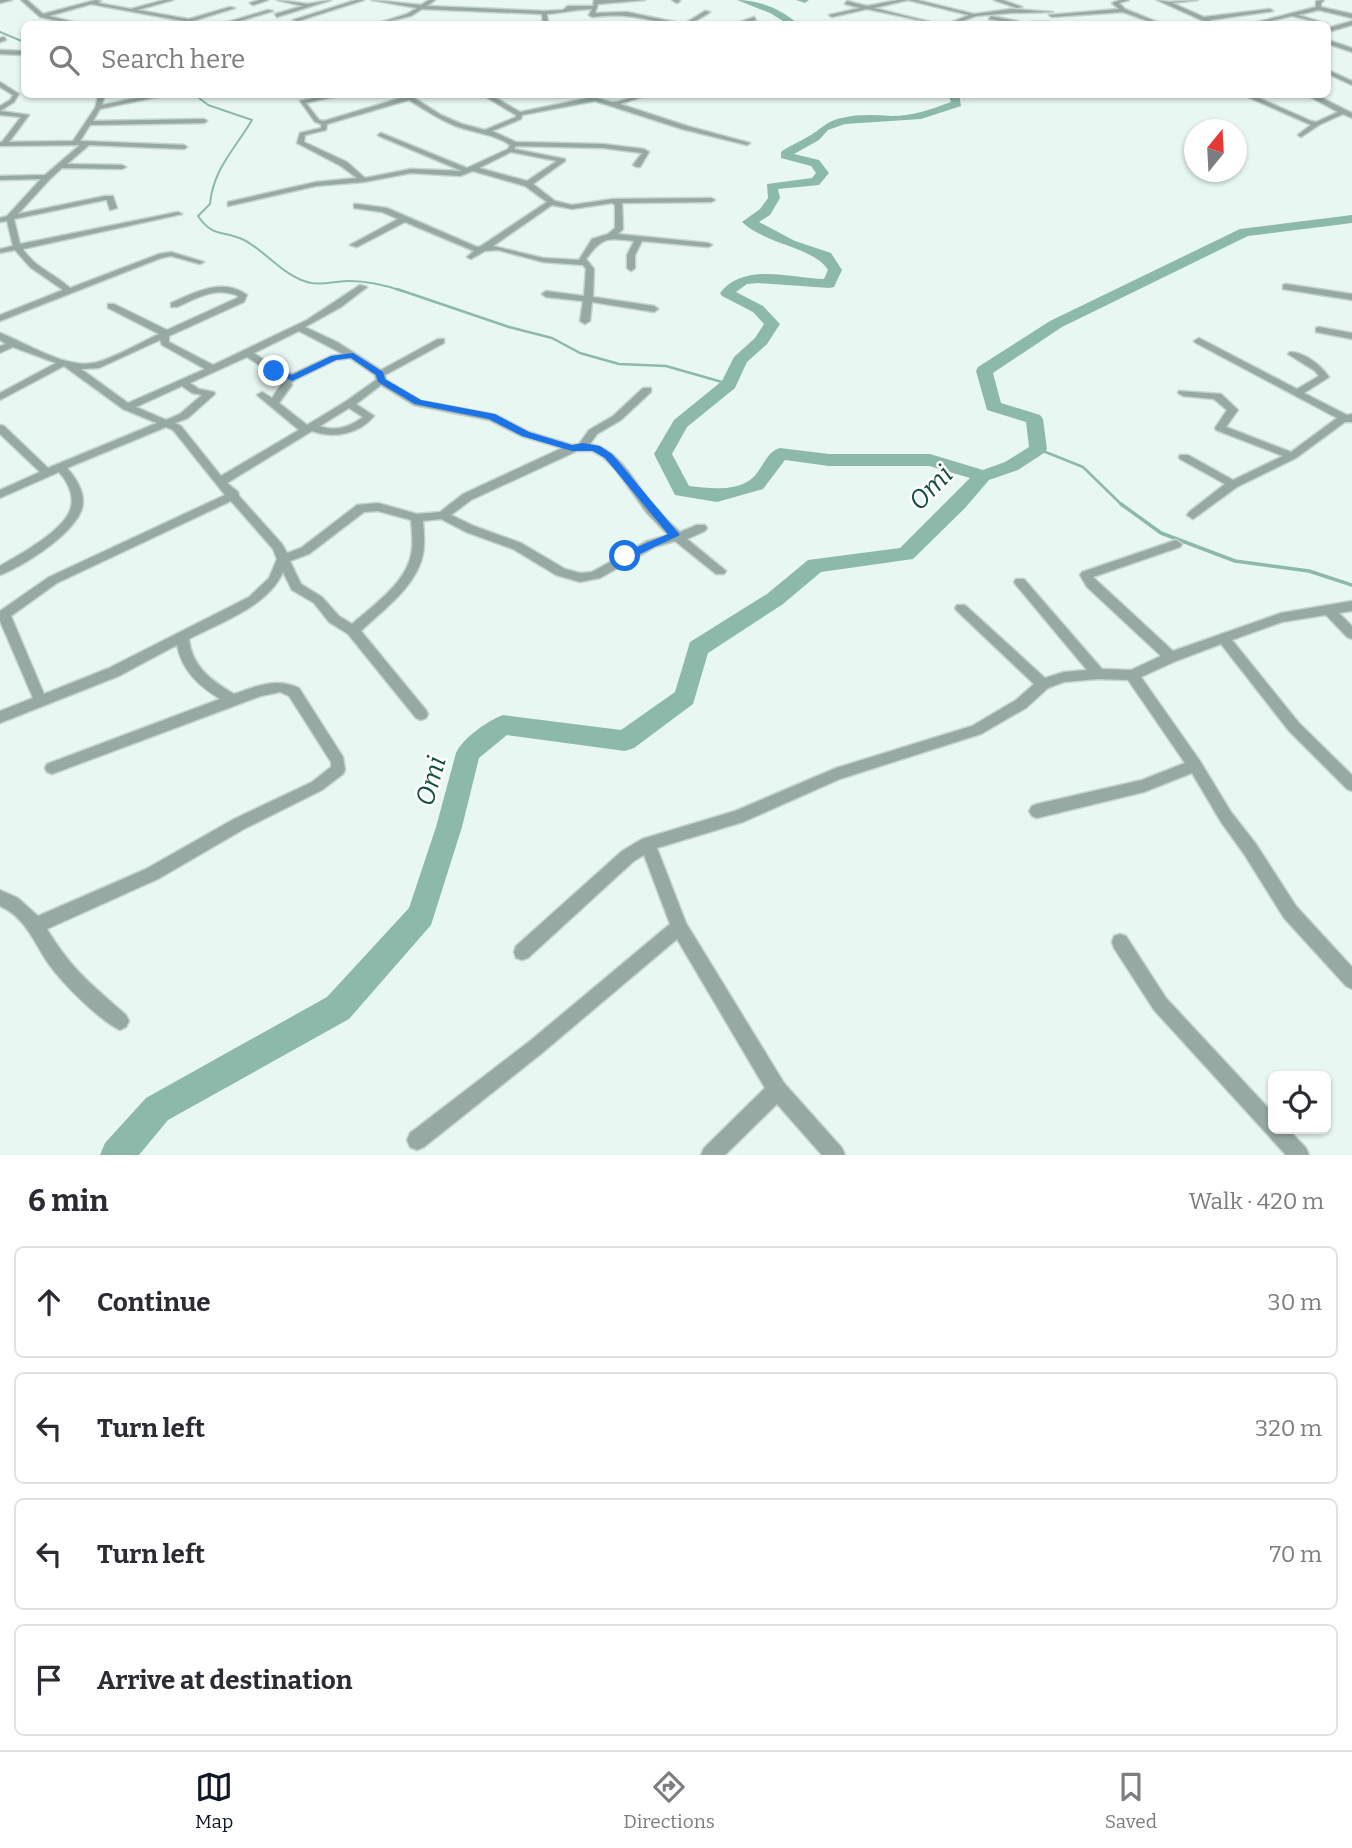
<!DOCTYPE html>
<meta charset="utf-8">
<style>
body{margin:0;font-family:Bitter,serif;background:#f7f7f7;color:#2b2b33}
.controls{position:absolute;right:21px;bottom:21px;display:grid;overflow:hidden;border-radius:10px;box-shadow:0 2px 5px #0004}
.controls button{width:63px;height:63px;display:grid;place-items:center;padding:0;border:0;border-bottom:2px solid #e1e1e2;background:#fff;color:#2b2b33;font:35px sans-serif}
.compass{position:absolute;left:1184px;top:119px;width:63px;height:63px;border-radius:50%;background:#fff;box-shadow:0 2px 5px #0004;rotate:18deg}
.stop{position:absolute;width:21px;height:21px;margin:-16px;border:5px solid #1a73e8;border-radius:50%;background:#fff}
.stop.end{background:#1a73e8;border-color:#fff;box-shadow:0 2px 7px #0008}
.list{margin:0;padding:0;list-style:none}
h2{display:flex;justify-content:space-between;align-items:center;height:91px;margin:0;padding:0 28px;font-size:30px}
h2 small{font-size:23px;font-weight:400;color:#7c7c81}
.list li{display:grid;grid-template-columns:46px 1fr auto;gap:21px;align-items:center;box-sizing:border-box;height:112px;margin:0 14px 14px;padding:0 14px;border:2px solid #e1e1e2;border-radius:10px}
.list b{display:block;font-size:26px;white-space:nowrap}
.list em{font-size:23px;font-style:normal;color:#7c7c81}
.icon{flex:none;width:38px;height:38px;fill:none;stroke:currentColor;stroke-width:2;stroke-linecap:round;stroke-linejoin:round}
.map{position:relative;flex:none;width:1352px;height:1155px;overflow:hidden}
.search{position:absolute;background:#fff;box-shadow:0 2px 5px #0004;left:21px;right:21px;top:21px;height:77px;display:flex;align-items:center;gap:18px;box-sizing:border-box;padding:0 24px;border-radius:10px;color:#7c7c81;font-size:26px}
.sheet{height:595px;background:#fff}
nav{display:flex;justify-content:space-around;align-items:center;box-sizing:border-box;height:98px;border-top:2px solid #e1e1e2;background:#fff;font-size:19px;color:#7c7c81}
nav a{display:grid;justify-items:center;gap:4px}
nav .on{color:#111827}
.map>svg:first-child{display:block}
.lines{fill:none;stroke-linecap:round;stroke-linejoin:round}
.stream-far2{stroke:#8db9ab;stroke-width:2}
.stream-far1{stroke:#8db9ab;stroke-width:2.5}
.stream{stroke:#8db9ab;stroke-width:3.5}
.river{fill:#8db9ab;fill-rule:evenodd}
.minor-casing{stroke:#c6d3cf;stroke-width:3}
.minor{fill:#96a9a3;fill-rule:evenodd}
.route{fill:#1a73e8}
.labels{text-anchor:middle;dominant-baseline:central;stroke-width:5;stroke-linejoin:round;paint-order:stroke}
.water-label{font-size:26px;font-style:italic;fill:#145042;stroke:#fff}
</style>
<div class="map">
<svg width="1352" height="1155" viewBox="0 0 1352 1155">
<rect width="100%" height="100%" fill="#e8f7f2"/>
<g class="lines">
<g class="stream-far2">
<path d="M 0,32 L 24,42"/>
<path d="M 194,94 L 208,105 L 252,120 C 235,149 213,169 210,204 L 198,216 C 213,238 223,230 244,240 C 267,252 285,278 311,283 C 323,285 337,281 349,281 C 367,281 385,285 402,291"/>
</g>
<g class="stream-far1">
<path d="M 397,289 L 509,327 L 552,338 L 580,353 L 619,364 L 666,366 L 729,384"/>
<path d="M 1038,449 L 1083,467 L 1123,506"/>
</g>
<path class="stream" d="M 1121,504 L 1161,533 L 1235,561 L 1309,571 L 1352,585"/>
<g class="river">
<path d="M 737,0 C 759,0 781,9 798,24 L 788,24 L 770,13 Z"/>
<path d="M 796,0 L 809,0 L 805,3 Z"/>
<path d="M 948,94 L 959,94 L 961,106 L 921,119 L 845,124 L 828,130 L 819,140 L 794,154 L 819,160 L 829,173 L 819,185 L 778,189 L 780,198 L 770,215 L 759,222 L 795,241 L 831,253 L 842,270 L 834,287 L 829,288 L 758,283 L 747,284 L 736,292 L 763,306 L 780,324 L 767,344 L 747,362 L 735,388 L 687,427 L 672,454 L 689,486 C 708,488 733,492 750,480 C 762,472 765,452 780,448 L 829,454 L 930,454 L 983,470 L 1005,462 L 1029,447 L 1026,422 L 987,410 L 976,371 L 978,367 L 1050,321 L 1240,229 L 1352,215 L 1352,223 L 1248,236 L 1062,327 L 993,373 L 1001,403 L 1040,415 L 1043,419 L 1047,449 L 1044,453 L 1018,470 L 989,480 L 965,508 L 913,559 L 821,572 L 783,604 L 708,653 L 693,704 L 634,748 L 625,751 L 507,735 L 479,758 L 462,827 L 431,925 L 349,1019 L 168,1120 L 139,1155 L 100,1155 L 105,1143 L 146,1098 L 327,997 L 409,908 L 436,827 L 456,753 C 463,738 487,721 503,715 L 621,730 L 675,692 L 690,642 L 767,594 L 808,560 L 900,548 L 970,478 L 929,466 L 829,466 L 785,460 L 763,489 L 717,502 L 675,495 L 654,454 L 674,420 L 722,381 L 734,357 L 755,338 L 764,324 L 753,312 L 722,296 L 720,293 C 744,262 790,278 824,279 L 828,270 C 814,247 764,244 742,222 L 760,209 L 768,198 L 767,184 L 812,178 L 816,173 L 811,166 L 781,158 L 781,152 C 790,145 800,142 809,136 C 822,129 826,121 842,118 C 859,114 875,115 892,116 C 913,116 932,109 951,102 Z"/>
</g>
<g class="minor-casing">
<g id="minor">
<path d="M 0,0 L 12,0 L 0,3 Z"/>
<path d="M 21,0 L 27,0 L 43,14 L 96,0 L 101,1 L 98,3 L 131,9 L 164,0 L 173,0 L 137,10 L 189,19 L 230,7 L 235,8 L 183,24 L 180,23 L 183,21 L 91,4 L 49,16 L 81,24 L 73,24 L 40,17 Z"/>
<path d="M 259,0 L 268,0 L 253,5 L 250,3 Z"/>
<path d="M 277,0 L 308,4 L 331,0 L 277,17 L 275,14 L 303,6 Z"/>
<path d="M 356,0 L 364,0 L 298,21 L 293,20 Z"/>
<path d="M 372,0 L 421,5 L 429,0 L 435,0 L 427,6 L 544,11 L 563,10 L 568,6 L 593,6 L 594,0 L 645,0 L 598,4 L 595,13 L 627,12 L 684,24 L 705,11 L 710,12 C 676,37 661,18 625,16 C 614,15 603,16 592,17 L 589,15 L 592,9 C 575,9 563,13 547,14 L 548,24 L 543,24 L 542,14 L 422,9 L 411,16 L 376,24 L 407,14 L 417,8 Z"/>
<path d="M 672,0 L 679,0 L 680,1 L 677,3 Z"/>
<path d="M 898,0 L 917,0 L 974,14 L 1011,9 L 1053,12 L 1011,13 L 976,16 L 954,24 L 948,24 L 969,15 L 908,0 L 874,8 L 938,24 L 867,9 L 832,17 L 829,15 L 860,8 L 845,4 L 847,1 L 867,6 Z"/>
<path d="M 994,0 L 1002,0 L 1022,7 L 1017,8 Z"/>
<path d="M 1120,0 L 1129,0 L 1119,3 L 1125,9 L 1162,24 L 1156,24 L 1123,12 L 1052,17 L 1049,15 L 1119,9 L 1112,3 Z"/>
<path d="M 1157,0 L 1169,2 L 1198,0 L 1172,3 L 1204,17 L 1270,9 L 1273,11 L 1210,20 L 1213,22 L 1210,24 Z"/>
<path d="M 1324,0 L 1321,3 L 1321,7 L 1352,14 L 1352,18 L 1319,10 L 1298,15 L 1327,24 L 1292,16 L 1257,24 L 1254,23 L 1316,7 L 1316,1 Z"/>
<path d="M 268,10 L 273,11 L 233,23 L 228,22 Z"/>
<path d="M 991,16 L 1017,21 L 1020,23 L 1016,24 L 989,19 Z"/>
<path d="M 754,17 L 756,20 L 742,24 L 735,24 Z"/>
<path d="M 1352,21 L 1352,25 L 1328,32 L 1328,28 Z"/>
<path d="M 327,22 L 331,23 L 332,24 L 325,24 Z"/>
<path d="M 1031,22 L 1050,22 L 1053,24 L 1029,24 Z"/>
<path d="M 4,37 L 6,40 L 0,42 L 0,38 Z"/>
<path d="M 1328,40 L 1352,48 L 1352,52 L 1328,44 Z"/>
<path d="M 0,50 L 24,51 L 24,55 L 0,54 Z"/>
<path d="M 1328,70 L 1352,81 L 1352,85 L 1328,74 Z"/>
<path d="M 0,82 L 19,94 L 14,102 L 0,111 L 0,106 L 10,100 L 13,95 L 0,87 Z"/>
<path d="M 99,94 L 105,94 L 102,105 L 156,94 L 161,96 L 100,109 L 93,121 L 204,119 L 207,121 L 204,123 L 90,125 L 80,141 L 184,145 L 187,147 L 184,149 L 89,145 L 67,164 L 122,165 L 126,167 L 122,169 L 62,168 L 50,179 L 18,214 L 105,196 L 113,196 L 117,208 L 110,210 L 107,200 L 105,200 L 14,219 L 20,244 L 178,212 L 182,214 L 23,249 C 34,267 55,274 70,288 L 159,254 L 171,252 L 204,262 L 200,264 L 171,256 L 161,258 L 0,321 L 0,315 L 63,290 L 30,267 L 15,250 L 0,253 L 0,249 L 13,246 L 7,221 L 0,222 L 0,218 L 7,216 L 41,179 L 0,180 L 0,176 L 45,175 L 80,145 L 0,146 L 0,142 L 2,142 L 21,117 L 0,115 L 0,111 L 29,115 L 9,142 L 73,141 L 95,108 Z"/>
<path d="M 331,94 L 346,94 L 306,103 L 319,120 L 324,121 L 404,97 L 400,94 L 408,94 L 441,115 L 462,124 L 485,130 L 516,117 L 516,115 L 481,94 L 489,94 L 520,112 L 588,98 L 578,94 C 591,94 600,100 612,102 C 621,103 637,94 650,94 L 620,104 L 687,126 L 750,143 L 747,145 L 682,129 L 595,101 L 522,115 L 521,119 L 492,131 L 516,142 L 603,144 L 644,149 L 649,152 L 640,167 L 637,167 L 633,165 L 642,153 L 603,148 L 516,146 L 514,149 L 565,159 L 565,161 L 533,184 L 555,201 L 572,205 L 613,199 L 711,198 L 715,200 L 711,202 L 622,203 L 623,229 L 618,234 L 708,243 L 712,245 L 708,247 L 642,241 L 635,255 L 635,268 L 631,271 L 627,268 L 627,255 L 634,241 C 607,238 603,236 586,259 L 594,269 L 593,297 L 654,306 L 658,309 L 654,312 L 592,302 L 590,321 L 585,324 L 580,321 L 583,301 L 546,297 L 542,294 L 546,291 L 584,296 L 586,269 L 583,265 L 543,262 L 498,250 L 485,251 L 471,259 L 467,257 L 474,251 L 405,222 L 357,247 L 350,245 L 398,219 L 382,212 L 354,208 L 354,204 L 357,204 L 387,208 L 477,247 L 481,246 L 547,202 L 525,186 L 473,171 L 460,176 L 411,173 L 364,182 L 316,186 L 228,206 L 228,202 L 316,182 L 357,178 L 341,166 L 297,143 L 300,133 L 321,128 L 321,124 L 315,122 L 300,101 ZM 409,100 C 425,110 440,120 458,127 C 476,133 494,134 510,145 L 508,149 L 467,168 L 381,133 L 378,135 L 379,136 L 462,171 L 411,169 L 365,178 L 347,162 L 304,142 L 305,135 L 326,130 L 327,124 ZM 511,152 L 557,161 L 527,181 L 479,168 ZM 612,203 L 615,205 L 615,228 L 608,234 L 592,239 L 579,260 L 543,258 L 493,246 L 552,205 L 572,209 Z"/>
<path d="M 1241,94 L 1250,94 L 1311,121 L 1316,122 L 1338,112 L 1305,94 L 1314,94 L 1352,113 L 1352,118 L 1343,114 L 1319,125 L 1301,137 L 1298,135 L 1299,134 L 1311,125 Z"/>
<path d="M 1286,284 L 1352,294 L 1352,300 L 1283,289 L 1283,285 Z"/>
<path d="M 360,285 L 367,287 L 341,307 L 305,327 L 337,342 L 381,370 L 438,339 L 444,339 L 444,343 L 385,375 L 386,380 L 421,401 L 496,415 L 529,432 L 572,445 L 579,444 L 589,430 L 613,416 L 643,388 L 651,388 L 651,392 L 621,420 L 597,434 L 590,444 C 619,450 632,478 649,500 C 658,512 669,522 680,532 L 697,525 L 705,525 L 707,528 L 705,531 L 687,539 L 726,571 L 724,574 L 716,574 L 675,541 L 655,547 L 600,578 L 580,582 L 556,575 L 513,549 L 466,532 L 441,519 L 423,521 C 424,532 425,544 423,554 C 417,586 383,610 361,631 L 426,710 L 428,714 L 426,718 L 421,720 L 416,718 L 348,634 L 329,622 L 314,603 L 292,590 L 283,572 C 269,606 219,623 189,639 C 192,667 212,681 234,694 C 257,686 276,677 299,688 L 343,757 L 345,770 L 343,774 L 322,790 L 244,829 L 158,879 L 47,929 C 71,969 92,985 126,1015 L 129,1021 L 126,1027 L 120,1030 C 100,1021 61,982 48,963 C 34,942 25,917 0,906 L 0,890 L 18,898 L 38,916 L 146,869 L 234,819 L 312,782 L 331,767 L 331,762 L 289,696 L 280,692 L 261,696 L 52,774 L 47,772 L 45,768 L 47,764 L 220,699 C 199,686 182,671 177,645 L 119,676 L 0,723 L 0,711 L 33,698 L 0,621 L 0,611 L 49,577 L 225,495 L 173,430 L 166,427 L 67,468 C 75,477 83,489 83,502 C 83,529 23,567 0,575 L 0,566 C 20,554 66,530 71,507 C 74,494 67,481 59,472 L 0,498 L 0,490 L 40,472 L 0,434 L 0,425 L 4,426 L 48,468 L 157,423 L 123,409 L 64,366 L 0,400 L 0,393 L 56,363 L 13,347 L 0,353 L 0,346 L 6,344 L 0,340 L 0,333 C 27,343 64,368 93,363 C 109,361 143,341 159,334 L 108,308 L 108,304 L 114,304 L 167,330 L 237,298 L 238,296 C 216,286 197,298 177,307 L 171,307 L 171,303 C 195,292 223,277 247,295 L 244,302 L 169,336 L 169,342 L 213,365 L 307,320 ZM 299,331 L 343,354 L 331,356 L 292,374 L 277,369 L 254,353 ZM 160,340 L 162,345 L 205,369 L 128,403 L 81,369 L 99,368 ZM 247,357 L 271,373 L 285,379 L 272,398 L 262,392 L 257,395 L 299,430 L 221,476 L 181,426 L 175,423 L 188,418 L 215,394 L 214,392 L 199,389 L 190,383 ZM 350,358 L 375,375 L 376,380 L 345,402 L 307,425 L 279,403 L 292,385 L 291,383 L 295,380 L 336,360 ZM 381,385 L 414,405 L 489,420 L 521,436 L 562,448 L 463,494 L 440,512 L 417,514 L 378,503 L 357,505 L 301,548 L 287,553 L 282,544 L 239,496 L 238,492 L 227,483 L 312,431 C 334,439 359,434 374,416 L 356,404 ZM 182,386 L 192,393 L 202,395 L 180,414 L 166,420 L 136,407 ZM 349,408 L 363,417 C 350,427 335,432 320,426 ZM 577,451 L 592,451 L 603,457 L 616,470 L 647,513 L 668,535 L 647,541 L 592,572 L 580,573 L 565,569 L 521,543 L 474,526 L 451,515 L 471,500 ZM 231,501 L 273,549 L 277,559 L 269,578 L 249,597 L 109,668 L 44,694 L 11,616 L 57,583 ZM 378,511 L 411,520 C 412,533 414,546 410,559 C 402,586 372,606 352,624 L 339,616 L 322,597 L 301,584 L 290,561 L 309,554 L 364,512 Z"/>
<path d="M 1319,327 L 1352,333 L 1352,339 L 1316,332 L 1316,328 Z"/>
<path d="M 1199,338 L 1297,389 L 1319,376 L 1315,371 L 1288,354 L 1290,352 C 1304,352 1321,365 1329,377 L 1304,393 L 1347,415 L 1352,414 L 1352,422 L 1345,422 L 1296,458 L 1237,487 L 1193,519 L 1187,515 L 1189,512 L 1225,484 L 1180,459 L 1179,457 L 1180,455 L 1188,455 L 1233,480 L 1283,456 L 1216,430 L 1215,428 L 1227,410 L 1214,399 L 1183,396 L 1178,393 L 1179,391 L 1221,394 L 1238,410 L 1226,427 L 1291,452 L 1337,418 L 1196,343 L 1194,341 Z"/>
<path d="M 1176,540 L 1182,544 L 1180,547 L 1093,577 L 1173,651 L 1281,613 L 1352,601 L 1352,611 L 1339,613 L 1352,626 L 1352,639 L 1347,637 L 1326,615 L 1282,622 L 1232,640 L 1299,723 L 1352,775 L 1352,791 L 1347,789 L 1289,731 L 1221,644 L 1176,661 L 1141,677 L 1200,761 L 1231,812 L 1256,844 L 1296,906 L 1352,967 L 1352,989 L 1346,986 L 1284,918 L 1244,854 L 1221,822 L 1192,773 L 1144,792 L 1037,818 L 1032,816 L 1029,811 L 1032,806 L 1037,804 L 1142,780 L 1185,763 L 1128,680 L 1098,679 L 1064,682 L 1048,688 L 1026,708 L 981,734 L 840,779 L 743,822 L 657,848 L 686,923 L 784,1083 L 842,1148 L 845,1155 L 822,1155 L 777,1104 L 725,1155 L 701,1155 L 704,1148 L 765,1088 L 677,939 L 542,1053 L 424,1147 L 417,1150 L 410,1147 L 407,1140 L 410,1133 L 530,1041 L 670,924 L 644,855 L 634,861 L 528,958 L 522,960 L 516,958 L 514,952 L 516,946 L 622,851 L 642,839 L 735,811 L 836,768 L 972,726 L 1016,700 L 1034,684 L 957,611 L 955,608 L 957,605 L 965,605 L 1045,678 L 1064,672 L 1087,670 L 1016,585 L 1014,582 L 1016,579 L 1024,579 L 1102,669 L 1131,670 L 1161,656 L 1087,587 L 1080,575 L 1082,572 Z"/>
<path d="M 1120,934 L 1126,936 L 1166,998 L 1273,1113 L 1273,1129 L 1288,1129 L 1306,1148 L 1309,1155 L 1286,1155 L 1154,1010 L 1114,948 L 1112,942 L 1114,936 Z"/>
</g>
</g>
<use href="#minor" class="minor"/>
</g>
<path class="route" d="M 353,353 L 383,372 L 385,379 L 421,400 L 495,414 L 529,432 L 572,445 L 583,443 L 600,446 L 612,454 L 680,535 L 629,559 L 621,559 L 621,554 L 668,534 L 605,458 L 593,451 L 572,451 L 522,436 L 489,419 L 415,404 L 378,382 L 376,375 L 351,358 L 336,360 L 292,381 L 270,371 L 274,368 L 292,375 L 331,356 Z"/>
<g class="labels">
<g class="water-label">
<text transform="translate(931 488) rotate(-46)">Omi</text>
<text transform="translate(431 781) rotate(-74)">Omi</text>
</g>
</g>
</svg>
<div class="controls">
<button><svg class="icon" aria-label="locate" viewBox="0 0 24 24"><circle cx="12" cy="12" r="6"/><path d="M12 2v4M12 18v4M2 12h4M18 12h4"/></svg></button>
</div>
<svg class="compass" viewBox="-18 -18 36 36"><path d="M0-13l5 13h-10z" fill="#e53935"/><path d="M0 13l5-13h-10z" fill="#7c7c81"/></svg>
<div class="stop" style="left:625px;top:556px"></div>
<div class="stop end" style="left:274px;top:371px"></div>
<div class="search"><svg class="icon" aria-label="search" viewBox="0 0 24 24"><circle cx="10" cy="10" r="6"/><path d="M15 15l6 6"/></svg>Search here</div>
</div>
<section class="sheet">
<h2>6 min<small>Walk · 420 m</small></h2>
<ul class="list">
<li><svg class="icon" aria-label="ahead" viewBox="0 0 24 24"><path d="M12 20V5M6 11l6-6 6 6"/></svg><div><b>Continue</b></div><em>30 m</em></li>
<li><svg class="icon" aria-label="left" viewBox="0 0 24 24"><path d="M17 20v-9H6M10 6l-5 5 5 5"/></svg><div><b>Turn left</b></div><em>320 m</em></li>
<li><svg class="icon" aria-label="left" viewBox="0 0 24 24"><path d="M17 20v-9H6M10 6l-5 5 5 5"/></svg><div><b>Turn left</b></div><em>70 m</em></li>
<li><svg class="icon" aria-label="arrive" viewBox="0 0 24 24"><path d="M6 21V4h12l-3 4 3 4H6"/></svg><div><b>Arrive at destination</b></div></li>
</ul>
</section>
<nav>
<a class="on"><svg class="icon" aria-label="map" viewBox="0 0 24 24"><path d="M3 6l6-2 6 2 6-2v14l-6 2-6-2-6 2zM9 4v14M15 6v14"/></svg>Map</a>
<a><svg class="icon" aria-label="directions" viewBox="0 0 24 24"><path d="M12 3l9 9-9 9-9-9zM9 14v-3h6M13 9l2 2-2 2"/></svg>Directions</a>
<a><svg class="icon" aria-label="saved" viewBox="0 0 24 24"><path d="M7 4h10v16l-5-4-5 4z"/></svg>Saved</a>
</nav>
